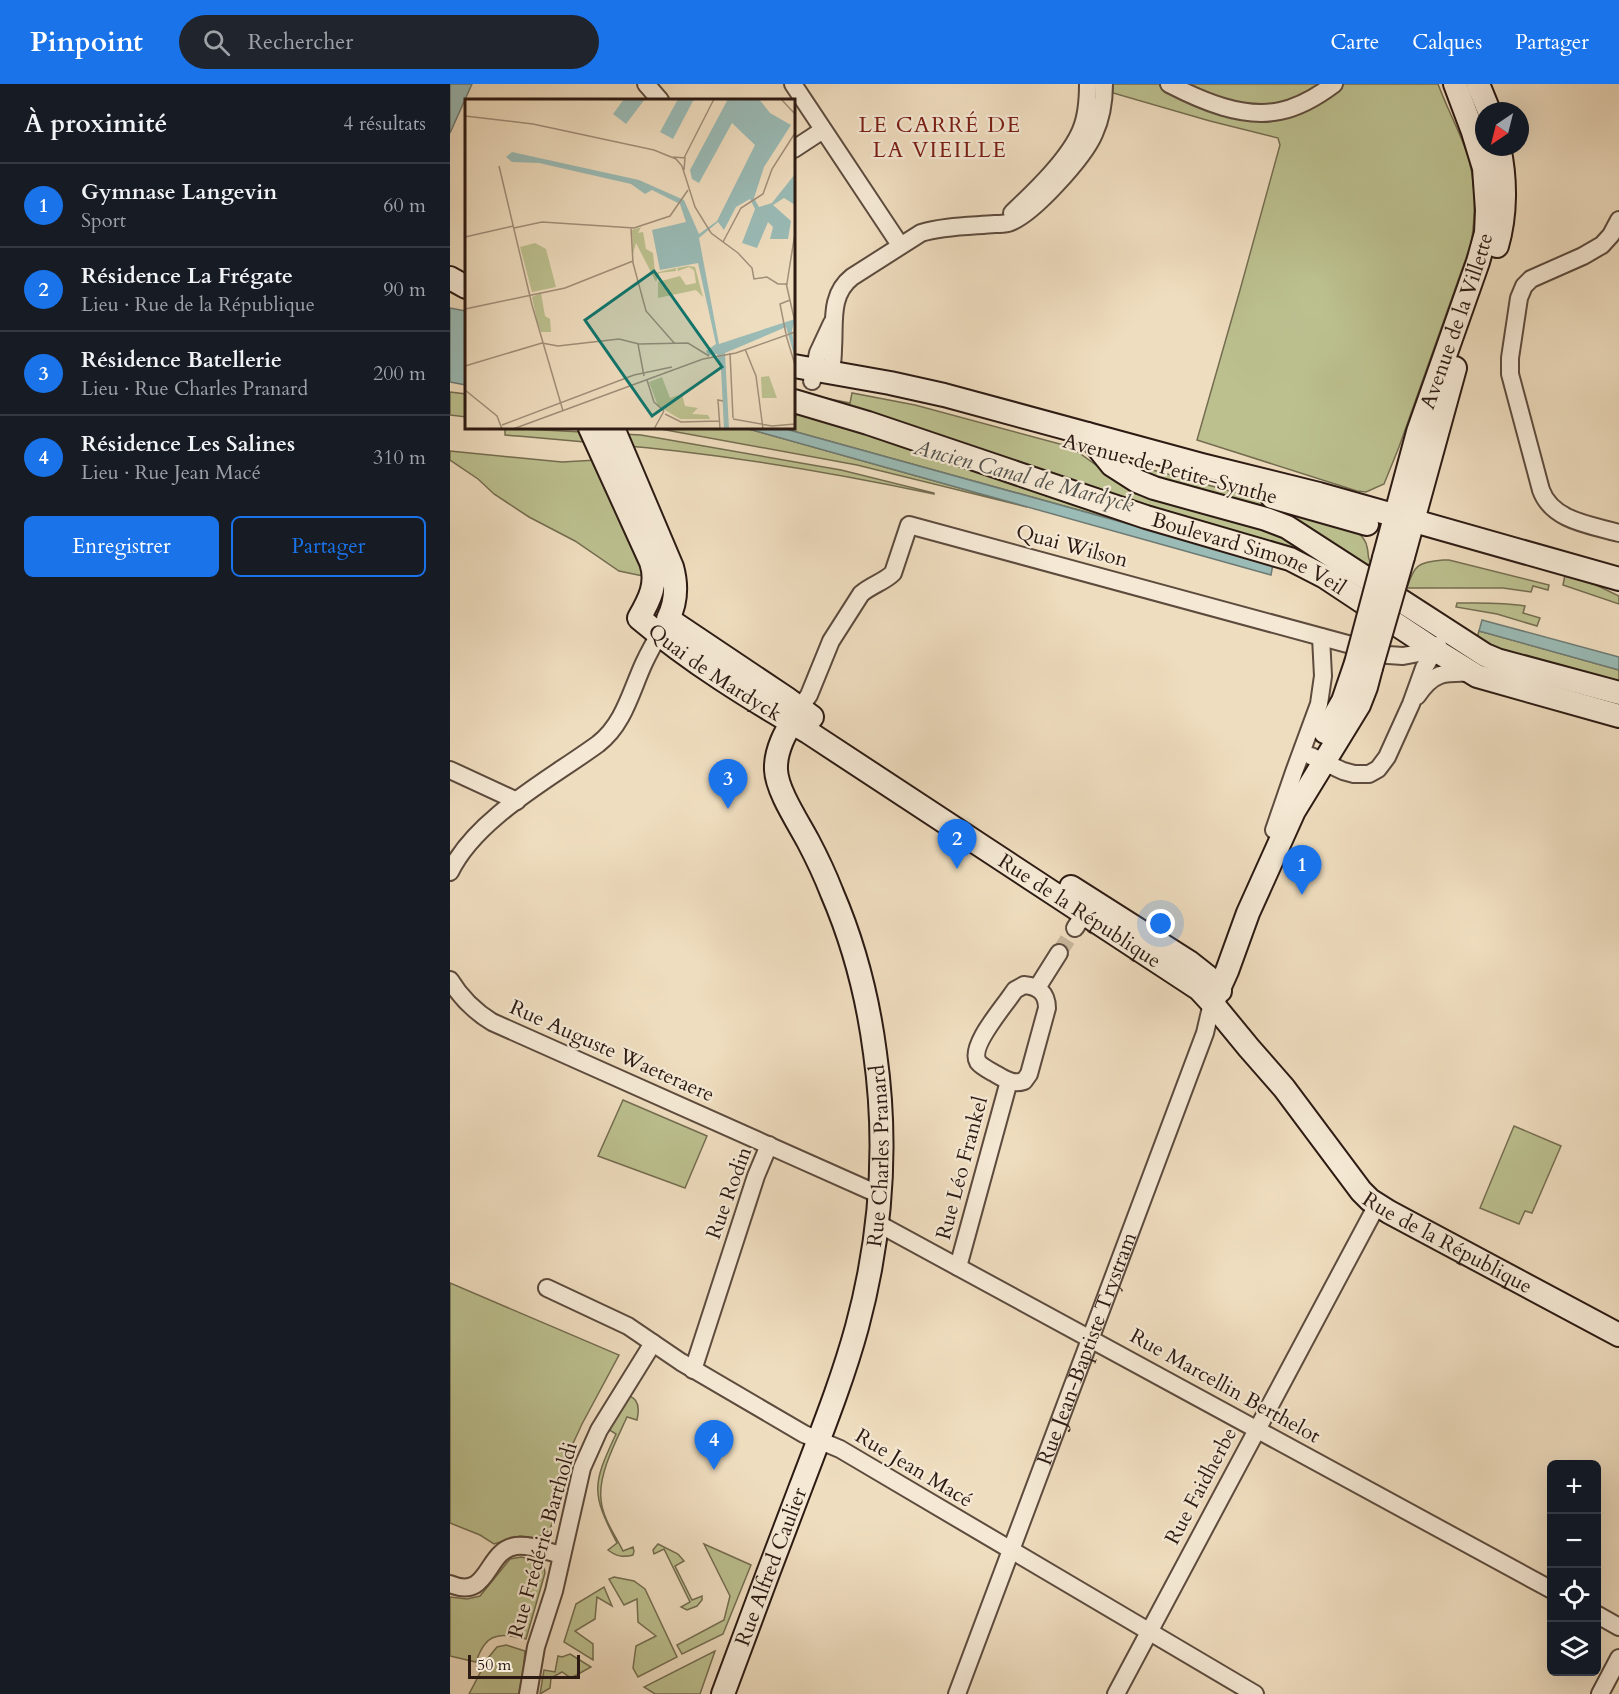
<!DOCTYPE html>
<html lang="fr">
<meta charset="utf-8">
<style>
body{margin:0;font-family:Cardo,serif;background:#20242c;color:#f1f3f6}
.controls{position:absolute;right:18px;bottom:18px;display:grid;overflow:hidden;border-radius:9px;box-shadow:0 6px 24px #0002}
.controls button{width:54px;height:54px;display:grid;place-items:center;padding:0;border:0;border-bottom:2px solid #363941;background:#171b24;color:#f1f3f6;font:30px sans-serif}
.compass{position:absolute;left:1025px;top:18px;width:54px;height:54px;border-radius:50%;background:#171b24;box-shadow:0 6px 24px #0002;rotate:215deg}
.scale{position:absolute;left:18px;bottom:15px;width:112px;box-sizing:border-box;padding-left:6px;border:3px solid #2c1a13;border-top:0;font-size:16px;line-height:21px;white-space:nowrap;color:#2c1a13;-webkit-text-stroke:4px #f5e9d5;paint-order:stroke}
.you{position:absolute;left:711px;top:840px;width:21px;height:21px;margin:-15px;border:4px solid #fff;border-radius:50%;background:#1a73e8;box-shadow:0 0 0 9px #1a73e833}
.badge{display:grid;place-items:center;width:39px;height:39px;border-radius:50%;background:#1a73e8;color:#fff;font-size:20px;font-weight:700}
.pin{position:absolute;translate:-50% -50px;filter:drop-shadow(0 2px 3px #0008)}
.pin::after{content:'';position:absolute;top:32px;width:21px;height:18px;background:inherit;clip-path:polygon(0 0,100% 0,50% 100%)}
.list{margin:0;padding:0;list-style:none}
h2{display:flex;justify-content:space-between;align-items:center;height:78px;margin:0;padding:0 24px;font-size:26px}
h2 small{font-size:20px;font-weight:400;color:#9ea1a6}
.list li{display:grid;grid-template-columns:39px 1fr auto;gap:18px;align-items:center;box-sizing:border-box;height:84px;padding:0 24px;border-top:2px solid #363941}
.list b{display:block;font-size:22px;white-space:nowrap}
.list p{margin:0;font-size:20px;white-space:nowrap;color:#9ea1a6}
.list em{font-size:20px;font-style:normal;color:#9ea1a6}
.actions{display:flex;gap:12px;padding:18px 24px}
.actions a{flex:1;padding:14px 0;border:2px solid #1a73e8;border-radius:9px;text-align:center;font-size:21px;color:#1a73e8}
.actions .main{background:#1a73e8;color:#fff}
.icon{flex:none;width:33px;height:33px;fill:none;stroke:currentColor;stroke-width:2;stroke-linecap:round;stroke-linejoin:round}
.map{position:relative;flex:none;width:1169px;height:1610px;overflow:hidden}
header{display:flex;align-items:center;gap:36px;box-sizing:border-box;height:84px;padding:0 30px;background:#1a73e8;color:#fff}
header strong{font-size:28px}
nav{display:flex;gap:33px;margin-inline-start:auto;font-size:21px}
.search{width:420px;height:54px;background:#20242c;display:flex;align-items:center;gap:15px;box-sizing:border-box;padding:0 21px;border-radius:33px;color:#9ea1a6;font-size:22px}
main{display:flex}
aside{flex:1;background:#171b24}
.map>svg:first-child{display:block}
.green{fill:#bcc08f;stroke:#746d51;stroke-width:1.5}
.water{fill:#9abbb6;stroke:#6e7b75;stroke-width:1.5}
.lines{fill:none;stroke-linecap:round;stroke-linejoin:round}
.street-tunnel{stroke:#c8b69d;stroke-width:16;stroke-dasharray:16 8;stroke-linecap:butt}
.street-casing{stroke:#5d4b3e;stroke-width:20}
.secondary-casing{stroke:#2c1a13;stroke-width:26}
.street{stroke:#f5e9d5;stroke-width:16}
.secondary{stroke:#f5e9d5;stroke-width:22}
.secondary-bridge-casing{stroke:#2c1a13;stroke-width:26;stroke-linecap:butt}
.secondary-bridge{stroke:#f5e9d5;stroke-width:22}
.labels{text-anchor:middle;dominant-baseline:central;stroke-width:4.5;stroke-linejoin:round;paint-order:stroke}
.street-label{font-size:21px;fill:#2c1a13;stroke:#f5e9d5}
.neighbourhood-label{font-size:22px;letter-spacing:1.5px;fill:#7a1f14;stroke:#f5e9d5}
.water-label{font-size:22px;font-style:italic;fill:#52524c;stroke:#f5e9d5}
.inset-road{fill:none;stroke:#a18f7a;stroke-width:1.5}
.view{fill:#0f766e;fill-opacity:0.15;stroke:#0f766e;stroke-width:3}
.inset-edge{fill:none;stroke:#2c1a13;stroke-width:3}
</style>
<header>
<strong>Pinpoint</strong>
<div class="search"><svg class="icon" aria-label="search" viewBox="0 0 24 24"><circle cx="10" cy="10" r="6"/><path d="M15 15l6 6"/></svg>Rechercher</div>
<nav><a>Carte</a><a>Calques</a><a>Partager</a></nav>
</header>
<main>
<aside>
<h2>À proximité<small>4 résultats</small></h2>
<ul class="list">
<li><span class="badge">1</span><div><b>Gymnase Langevin</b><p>Sport</p></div><em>60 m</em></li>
<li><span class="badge">2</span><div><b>Résidence La Frégate</b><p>Lieu · Rue de la République</p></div><em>90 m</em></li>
<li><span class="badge">3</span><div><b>Résidence Batellerie</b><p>Lieu · Rue Charles Pranard</p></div><em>200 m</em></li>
<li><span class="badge">4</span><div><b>Résidence Les Salines</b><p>Lieu · Rue Jean Macé</p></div><em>310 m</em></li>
</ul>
<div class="actions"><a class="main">Enregistrer</a><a>Partager</a></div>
</aside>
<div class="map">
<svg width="1169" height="1610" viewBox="0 0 1169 1610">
<rect width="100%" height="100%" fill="#efddbf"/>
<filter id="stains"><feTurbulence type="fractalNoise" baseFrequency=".00333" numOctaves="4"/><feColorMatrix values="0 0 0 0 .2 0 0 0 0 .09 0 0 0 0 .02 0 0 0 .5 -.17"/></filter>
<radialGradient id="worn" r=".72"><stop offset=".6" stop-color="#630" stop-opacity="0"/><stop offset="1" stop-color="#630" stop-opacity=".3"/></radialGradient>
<g class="green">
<path d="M 663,0 L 988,0 C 996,22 1007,42 1015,64 C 1027,95 1026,128 1021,160 L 949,363 L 934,400 L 916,408 L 907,407 L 747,356 L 790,206 L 830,61 L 828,54 L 760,37 L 663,9 Z"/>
<path d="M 0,308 L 16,310 L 16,333 L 0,331 Z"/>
<path d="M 344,308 L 400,319 L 402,309 L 465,321 L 621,363 L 686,410 L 801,440 L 828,450 L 915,503 L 722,433 Z"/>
<path d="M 347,329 L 370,333 L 694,444 L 332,344 L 344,344 L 344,337 Z"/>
<path d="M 55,344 L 191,351 L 391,386 L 484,409 L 484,410 C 399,392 313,377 227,367 C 170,361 112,356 55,351 Z"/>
<path d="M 205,344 L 295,344 L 577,423 L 407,381 Z"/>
<path d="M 0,367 L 112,378 L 147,376 L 180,445 L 193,492 L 169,487 L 125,457 L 79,433 L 44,410 L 28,395 L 0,376 Z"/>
<path d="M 684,381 L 887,436 C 897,442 915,449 917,463 C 919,469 917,472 920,478 L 917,485 L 833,431 L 833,427 L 704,393 L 683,383 Z"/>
<path d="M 993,476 L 999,476 L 1099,501 L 1098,506 L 1083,502 L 1081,508 L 1053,504 L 957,504 C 964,481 968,478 993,476 Z"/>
<path d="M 1115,491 L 1144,500 L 1169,512 L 1169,520 L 1113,501 Z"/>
<path d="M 1007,519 C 1029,519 1052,518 1075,522 L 1073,529 L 1090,534 L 1087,542 L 1047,530 L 1006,523 Z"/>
<path d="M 1029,547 L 1169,586 L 1169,602 L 1049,568 L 1026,558 Z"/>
<path d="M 173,1016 L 257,1052 L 235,1104 L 148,1072 Z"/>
<path d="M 1064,1042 L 1111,1062 L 1082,1129 L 1075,1127 L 1069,1140 L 1030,1124 Z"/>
<path d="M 0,1199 L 169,1271 L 132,1340 L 113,1381 L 104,1435 L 99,1447 L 87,1454 L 70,1452 L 44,1460 L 30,1451 L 0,1439 Z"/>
<path d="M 179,1312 C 190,1315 189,1327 187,1336 L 177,1333 C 167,1355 148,1390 151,1415 C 152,1433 165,1451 173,1467 L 183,1463 L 184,1467 L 183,1471 C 173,1474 166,1472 158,1466 L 167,1459 C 141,1409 142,1401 166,1350 L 158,1345 Z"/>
<path d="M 208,1460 L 228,1470 L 234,1477 L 225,1482 L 242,1516 L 252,1512 L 252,1516 L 247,1522 L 237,1526 L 231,1523 L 240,1518 L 214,1465 L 204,1470 L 203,1466 Z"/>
<path d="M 254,1460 L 301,1481 L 273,1550 L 232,1570 L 227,1561 L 274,1536 L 280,1512 Z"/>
<path d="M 71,1473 C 82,1475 94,1476 95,1489 L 76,1555 C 63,1552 45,1547 35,1560 C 31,1565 28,1572 26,1578 L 0,1572 L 0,1513 L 17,1515 L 30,1512 L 60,1475 Z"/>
<path d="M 164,1493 L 184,1497 L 195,1505 L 227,1573 L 188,1593 L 183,1584 L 186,1562 L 206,1552 L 188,1538 L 187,1515 L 174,1521 L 159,1495 Z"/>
<path d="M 154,1503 L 162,1522 L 147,1513 L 145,1535 L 125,1547 L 143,1560 L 143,1576 L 114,1558 L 126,1520 Z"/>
<path d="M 56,1561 L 75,1567 L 71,1610 L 19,1610 L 38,1574 L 47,1563 Z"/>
<path d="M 265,1567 L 250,1610 L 205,1610 L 194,1603 Z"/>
<path d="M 120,1570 L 141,1583 L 121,1594 L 112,1588 L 101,1594 L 100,1604 L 90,1610 L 94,1586 L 105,1588 L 108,1572 L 112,1573 Z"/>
</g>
<g class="water">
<path d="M 0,0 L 22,0 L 0,49 Z"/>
<path d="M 0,224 L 16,227 L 16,301 L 0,298 Z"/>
<path d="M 295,344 L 332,344 L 823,480 L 821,491 Z"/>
<path d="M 1032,536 L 1169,573 L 1169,586 L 1029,547 Z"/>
</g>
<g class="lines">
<path class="street-tunnel" d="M 609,869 L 625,844"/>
<g class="street-casing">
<g id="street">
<path d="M 196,0 L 210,16"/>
<path d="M 343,0 L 450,161"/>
<path d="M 719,0 C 752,17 793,35 830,27 C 850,23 868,12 884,0"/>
<path d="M 344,65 L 373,46"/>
<path d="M 562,129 C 584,108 619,75 631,46 C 637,32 638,15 638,0"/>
<path d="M 1169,136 L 1161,151 L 1152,161 L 1133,172 L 1081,195 L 1074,202 L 1069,214 L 1060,274 L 1060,290 L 1091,406 C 1102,437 1141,441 1169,449"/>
<path d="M 381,289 C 382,281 383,273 383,265 C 385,239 379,211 402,193 L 471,149 C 492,142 522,142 545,140 C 549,140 554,140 558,139 C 582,132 634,73 644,50 C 651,35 654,17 654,0"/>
<path d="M 362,297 L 368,269 L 382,239"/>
<path d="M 967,612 C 983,588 994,588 1021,589"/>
<path d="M 350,624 L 359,611 L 381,557 L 411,510 C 421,501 434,498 443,489 L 459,441 L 938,571 L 953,572 L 985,566"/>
<path d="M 861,672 L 893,687 L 904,690 L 919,690 L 928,685 L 937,673 L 961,620 L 974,584 L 988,561"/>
<path d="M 0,686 L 67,717"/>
<path d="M 824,746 L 844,688 L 869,620 L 873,592 L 871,553"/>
<path d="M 0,788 C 26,734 100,695 148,660 C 174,640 181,607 194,579 C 200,566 207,554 214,542"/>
<path d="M 625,844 L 634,830"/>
<path d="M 0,896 C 11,914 24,927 42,938 L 430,1111"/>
<path d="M 574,901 C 588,902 597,909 597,924 L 579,990 L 574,997 C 563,1001 554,995 544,989 C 539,986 532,983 528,978 C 519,963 551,926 560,913 L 565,906 Z"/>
<path d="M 587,904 L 609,869"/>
<path d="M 427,1139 L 1102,1506"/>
<path d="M 508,1183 L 559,997"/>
<path d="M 97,1204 L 178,1242 L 231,1278 L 354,1350 L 390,1365 L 805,1610"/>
<path d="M 243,1286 L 306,1092 L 319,1061"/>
<path d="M 0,1500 C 40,1517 35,1466 66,1462 C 80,1460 98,1468 112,1471"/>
<path d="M 1146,1530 L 1169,1543"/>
<path d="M 78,1610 L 86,1563 L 104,1507 L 132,1384 L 149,1346 L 203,1259"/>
<path id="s1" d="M 507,1610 L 755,949 L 762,919"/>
<path d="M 666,1610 L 927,1121"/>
<path d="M 1150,1610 L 1169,1574"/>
</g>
</g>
<g class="secondary-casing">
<g id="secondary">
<path d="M 1028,0 L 1039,27"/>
<path d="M 1047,162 C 1056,131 1056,95 1049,63"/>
<path d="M 0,194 L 16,203"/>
<path d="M 344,282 L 440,299 L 494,311 L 752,381 L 869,410 L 1169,495"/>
<path id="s2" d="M 344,317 L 418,339 L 696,433 L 840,475 L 875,493 L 985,566 L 1027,592 L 1169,632"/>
<path id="s3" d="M 140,344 L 201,478 C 208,499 200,515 189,534 C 241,578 299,614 358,648 L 749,905 L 762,919 L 799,964 L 834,1004 L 911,1107 L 920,1116 L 939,1128 L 1169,1251"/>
<path d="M 163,344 L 222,483 C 227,501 226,519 218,535 L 336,614 L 362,633"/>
<path d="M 637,350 L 662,381 L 687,397 L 704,404 L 816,435 L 837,443 L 1035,571 L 1047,576 L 1169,609"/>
<path d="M 822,413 L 917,440"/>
<path d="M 953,473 L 1005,284"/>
<path id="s4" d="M 934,474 L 968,348 L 1028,178 L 1036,149 L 1037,126 L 1034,84 L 1023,48 L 1005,0"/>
<path d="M 875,648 L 893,617 L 906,579"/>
<path d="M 621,803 L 739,878 L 758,893 L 770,907"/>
<path d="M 763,918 L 777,887 L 798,829 L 844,727 L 909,621 L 916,603 L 921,584"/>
<path id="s5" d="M 273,1610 C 298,1542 324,1473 350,1405 C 370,1352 392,1298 407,1243 C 431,1154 438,1061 425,969 C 418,915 404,860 382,809 C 375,791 367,774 358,757 C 348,738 327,707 326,686 C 325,663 339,643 350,624"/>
</g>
</g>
<use href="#street" class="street"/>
<use href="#secondary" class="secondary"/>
<g class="secondary-bridge-casing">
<g id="secondary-bridge">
<path d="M 906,579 L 934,474"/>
<path d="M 921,584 L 953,473"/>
</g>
</g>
<use href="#secondary-bridge" class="secondary-bridge"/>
</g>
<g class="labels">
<g class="street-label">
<text stroke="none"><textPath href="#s4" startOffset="248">Avenue de la Villette</textPath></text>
<text transform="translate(720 385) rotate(15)">Avenue de Petite-Synthe</text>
<text transform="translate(622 462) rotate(15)">Quai Wilson</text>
<text stroke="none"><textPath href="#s2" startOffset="480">Boulevard Simone Veil</textPath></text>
<text stroke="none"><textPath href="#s3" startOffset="300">Quai de Mardyck</textPath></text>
<text stroke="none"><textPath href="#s3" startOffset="736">Rue de la République</textPath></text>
<text transform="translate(162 967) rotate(24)">Rue Auguste Waeteraere</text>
<text stroke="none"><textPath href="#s5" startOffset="564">Rue Charles Pranard</textPath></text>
<text transform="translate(512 1084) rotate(-75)">Rue Léo Frankel</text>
<text transform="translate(279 1109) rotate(-70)">Rue Rodin</text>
<text stroke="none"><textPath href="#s3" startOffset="1239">Rue de la République</textPath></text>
<text stroke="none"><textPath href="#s1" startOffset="369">Rue Jean-Baptiste Trystram</textPath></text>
<text transform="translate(775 1302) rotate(29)">Rue Marcellin Berthelot</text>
<text transform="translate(464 1384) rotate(31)">Rue Jean Macé</text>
<text transform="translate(751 1402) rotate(-62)">Rue Faidherbe</text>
<text transform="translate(93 1456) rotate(-74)">Rue Frédéric Bartholdi</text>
<text stroke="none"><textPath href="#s5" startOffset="136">Rue Alfred Caulier</textPath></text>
</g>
<g class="neighbourhood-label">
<text x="490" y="41">LE CARRÉ DE<tspan x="490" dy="25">LA VIEILLE</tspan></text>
</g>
<g class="water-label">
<text transform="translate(574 392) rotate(15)">Ancien Canal de Mardyck</text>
</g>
</g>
<g transform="translate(15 15)">
<rect width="330" height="330" fill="#efddbf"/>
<path d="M 176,128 L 173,134 L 178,133 L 181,150 L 188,154 L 190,174 L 211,169 L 211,172 L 194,174 L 191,183 L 171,144 L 168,155 L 167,131 ZM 70,144 L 81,150 L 91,188 L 67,193 L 55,148 ZM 223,167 L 230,168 L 238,198 L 231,191 L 193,199 L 193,183 L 215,177 L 221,186 L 231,184 L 229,171 L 224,168 L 213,172 L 212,169 ZM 76,194 L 80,217 L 85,220 L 86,233 L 76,233 L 72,222 L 67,198 ZM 304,277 L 312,299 L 297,299 L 296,278 ZM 197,278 L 205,299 L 217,295 L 220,307 L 233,309 L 227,315 L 243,316 L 245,320 L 215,320 L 193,307 L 184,283 Z" fill="#bcc08f"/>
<path d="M 159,0 L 180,0 L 161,25 L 148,15 ZM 213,0 L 229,0 L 208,40 L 195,33 ZM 263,0 L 294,0 L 305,14 L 326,26 L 299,68 L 289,99 L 294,108 L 307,104 L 330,75 L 330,106 L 319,99 L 308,106 L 326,122 L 323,140 L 305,140 L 308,128 L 303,123 L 292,149 L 277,144 L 290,110 L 285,100 L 271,108 L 259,131 L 253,123 L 234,139 L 254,245 L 330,220 L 327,231 L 330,259 L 321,228 L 260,254 L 264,330 L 259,330 L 256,270 L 252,255 L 243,256 L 241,252 L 251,245 L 233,164 L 195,171 L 187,131 L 221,123 L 215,105 L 187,91 L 180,95 L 166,85 L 74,64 L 47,63 L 41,58 L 47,53 L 174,81 L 219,101 L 234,135 L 252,122 L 290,46 L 267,24 L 234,84 L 227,80 L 225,71 Z" fill="#9abbb6"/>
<path class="inset-road" d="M 316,0 L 330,15M 0,17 L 68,25 L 189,51 L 211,60 L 217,67 L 230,108 L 246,134 L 273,154 L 287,169 L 289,180 L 302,178 L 313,185 L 323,185M 208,58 L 220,59 L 219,71M 219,59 L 249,0M 34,67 L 67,206M 49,129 L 77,123 L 169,129 L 205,117 L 223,91M 166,129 L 168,164 L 181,212 L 210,245M 0,138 L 48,127M 258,143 L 276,109 L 298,95 L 307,70 L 330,34M 321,184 L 330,223M 322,184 L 330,134M 67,206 L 98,312M 0,210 L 100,189 L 168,162M 321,235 L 315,205 L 325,201M 321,236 L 330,266M 173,245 L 179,277M 280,250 L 291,277 L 298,330M 265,254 L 268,319M 0,267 L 77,244 L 93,247 L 154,240 L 174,245 L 223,244 L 244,257M 182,281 L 189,303 L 199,312M 0,291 L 32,317 L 37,330M 200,315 L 216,323 L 254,322M 268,320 L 307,327 L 330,325M 37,326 L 169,276 L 207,268M 48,330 L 238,260 L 271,254 L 330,233M 189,330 L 199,312M 255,330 L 253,301 L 258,302"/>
<path class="view" d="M 189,172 L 257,268 L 187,317 L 120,221 Z"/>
<rect width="330" height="330" class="inset-edge"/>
</g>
<rect width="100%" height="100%" filter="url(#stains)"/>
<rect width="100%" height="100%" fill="url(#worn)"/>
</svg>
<div class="controls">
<button>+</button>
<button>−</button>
<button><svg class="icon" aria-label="locate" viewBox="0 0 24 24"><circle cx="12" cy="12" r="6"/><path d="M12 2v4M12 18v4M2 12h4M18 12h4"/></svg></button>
<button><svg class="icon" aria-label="layers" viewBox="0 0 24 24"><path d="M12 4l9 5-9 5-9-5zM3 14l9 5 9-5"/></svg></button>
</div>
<svg class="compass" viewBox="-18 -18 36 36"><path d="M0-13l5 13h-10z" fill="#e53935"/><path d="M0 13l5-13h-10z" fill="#9ea1a6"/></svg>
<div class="scale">50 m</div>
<div class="you"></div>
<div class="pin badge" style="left:852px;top:811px">1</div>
<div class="pin badge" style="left:507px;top:785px">2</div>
<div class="pin badge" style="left:278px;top:725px">3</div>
<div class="pin badge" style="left:264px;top:1386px">4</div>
</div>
</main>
